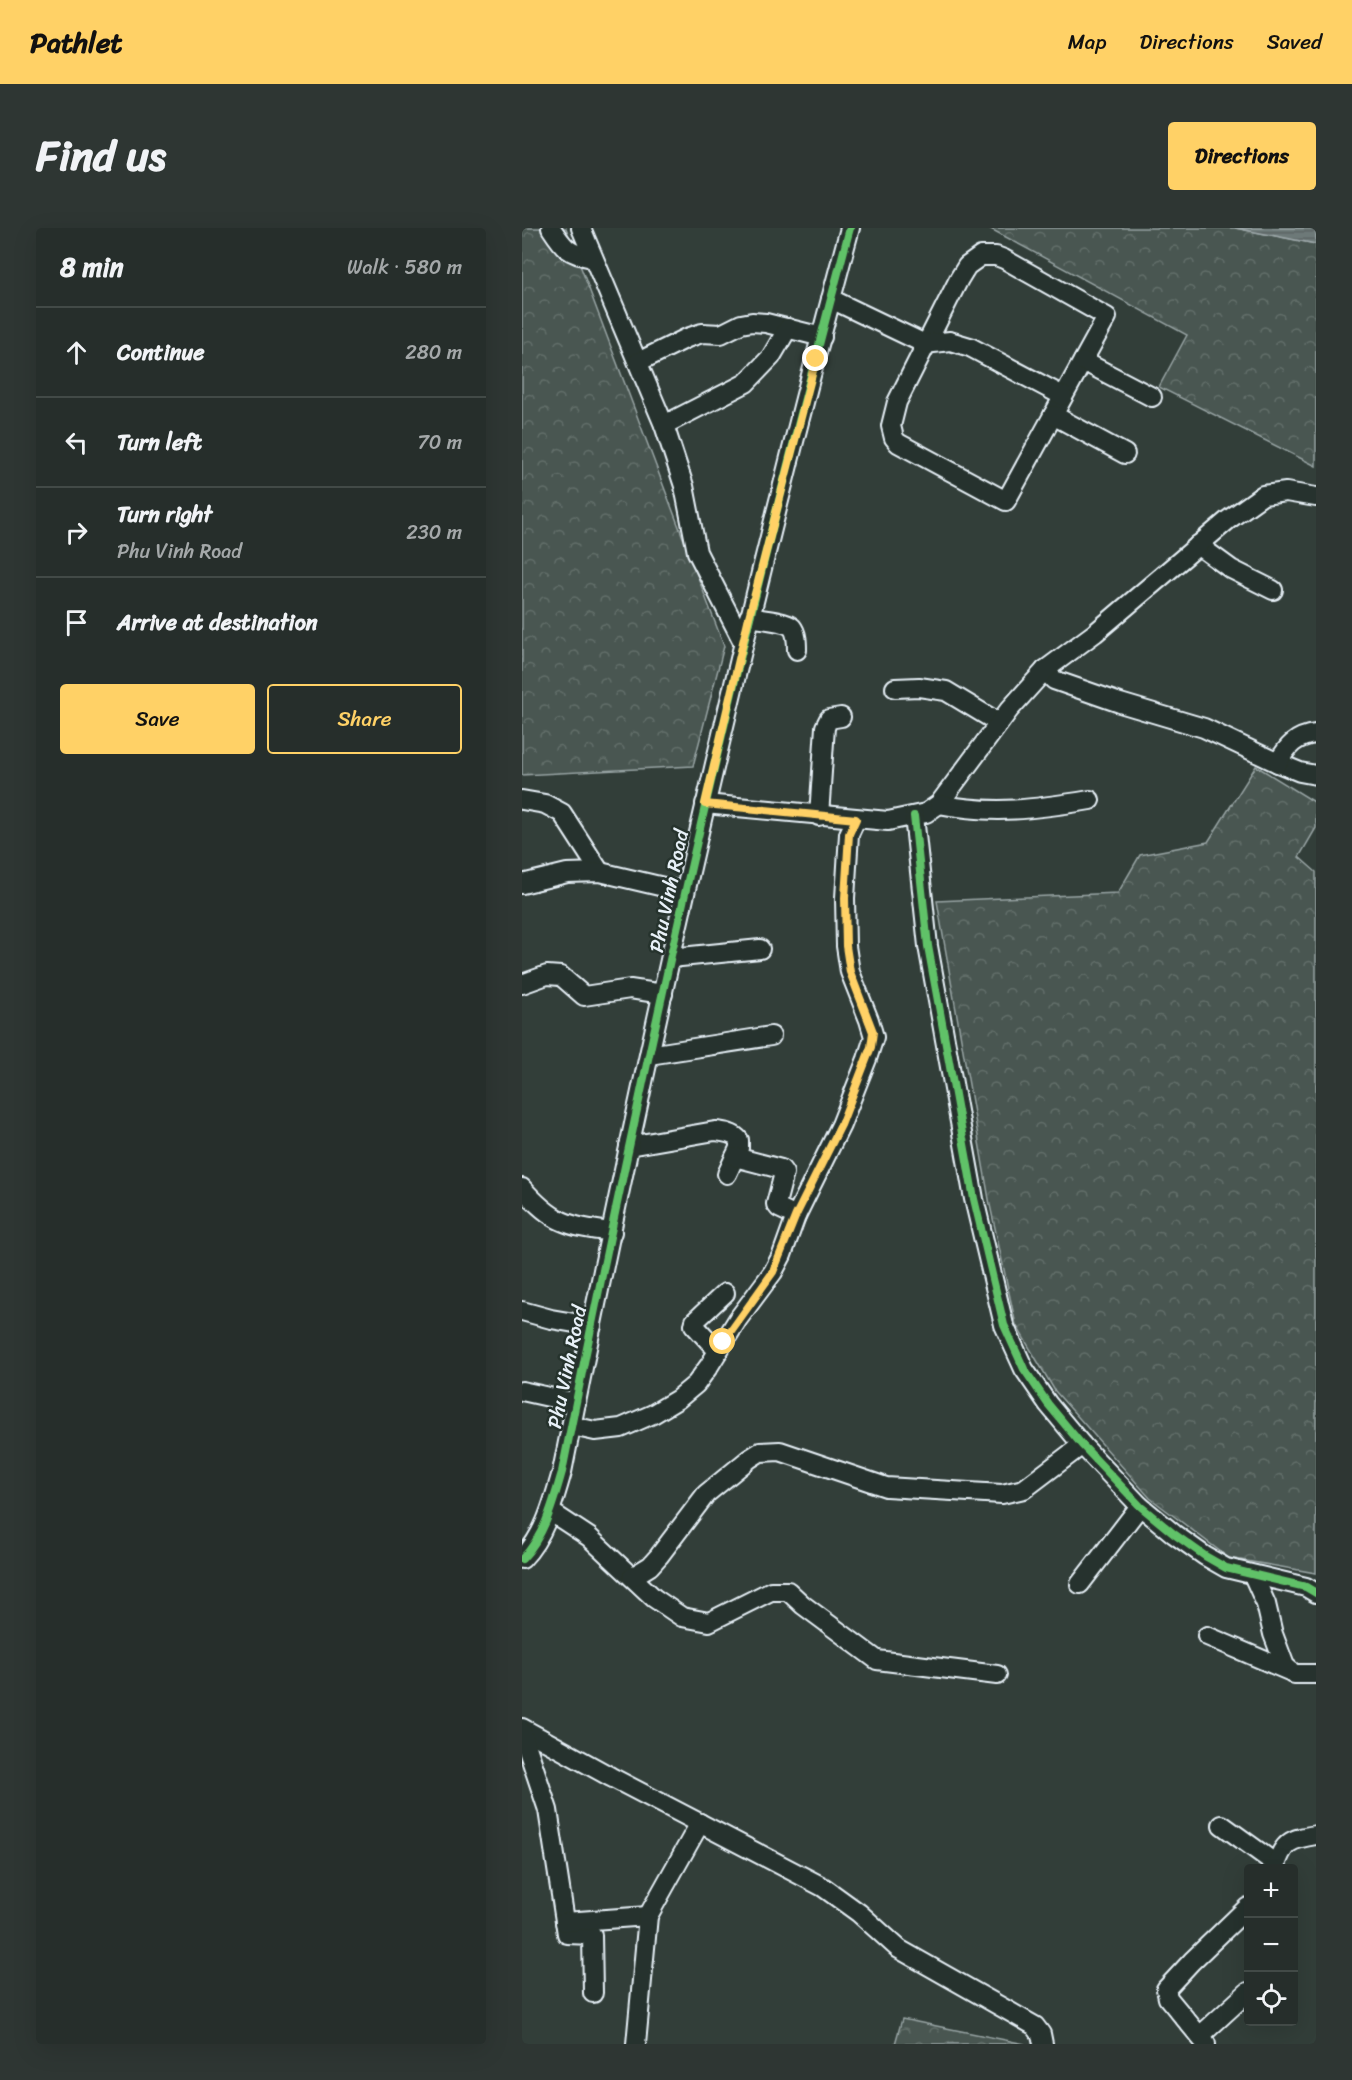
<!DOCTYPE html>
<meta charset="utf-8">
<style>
body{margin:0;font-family:Sriracha,sans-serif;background:#2e3633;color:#f1f3f6}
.controls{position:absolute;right:18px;bottom:18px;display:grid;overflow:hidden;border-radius:6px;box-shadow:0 6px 24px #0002}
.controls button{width:54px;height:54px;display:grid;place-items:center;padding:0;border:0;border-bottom:2px solid #424a47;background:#262e2b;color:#f1f3f6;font:30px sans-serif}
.stop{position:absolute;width:18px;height:18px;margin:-14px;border:4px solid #ffd166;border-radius:50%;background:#fff}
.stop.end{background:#ffd166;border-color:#fff;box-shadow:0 2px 6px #0008}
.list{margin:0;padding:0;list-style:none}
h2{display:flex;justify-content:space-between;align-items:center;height:78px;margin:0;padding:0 24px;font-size:26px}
h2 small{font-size:20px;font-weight:400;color:#a4a8a9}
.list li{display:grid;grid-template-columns:39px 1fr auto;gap:18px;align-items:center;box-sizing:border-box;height:90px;padding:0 24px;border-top:2px solid #424a47}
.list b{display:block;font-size:22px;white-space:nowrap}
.list p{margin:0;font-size:20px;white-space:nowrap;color:#a4a8a9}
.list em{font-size:20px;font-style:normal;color:#a4a8a9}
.actions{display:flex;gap:12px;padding:18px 24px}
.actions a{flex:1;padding:14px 0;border:2px solid #ffd166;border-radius:6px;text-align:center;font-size:21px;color:#ffd166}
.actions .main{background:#ffd166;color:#111}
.icon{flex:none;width:33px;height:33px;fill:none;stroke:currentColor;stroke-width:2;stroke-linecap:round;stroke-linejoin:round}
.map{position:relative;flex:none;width:794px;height:1816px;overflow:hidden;border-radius:6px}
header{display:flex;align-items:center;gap:36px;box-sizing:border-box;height:84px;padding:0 30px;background:#ffd166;color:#111}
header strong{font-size:28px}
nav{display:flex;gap:33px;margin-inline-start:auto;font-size:21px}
.intro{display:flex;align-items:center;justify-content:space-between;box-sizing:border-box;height:144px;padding:0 36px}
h1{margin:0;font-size:42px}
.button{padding:15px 27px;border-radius:6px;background:#ffd166;color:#111;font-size:21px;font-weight:700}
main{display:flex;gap:36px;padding:0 36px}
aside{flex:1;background:#262e2b;border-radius:6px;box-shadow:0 6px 24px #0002}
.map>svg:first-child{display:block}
.forest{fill:url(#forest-crowns);stroke:#98a4a4;stroke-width:1.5}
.water{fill:url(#water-rules);stroke:#9ea9ab;stroke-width:1.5}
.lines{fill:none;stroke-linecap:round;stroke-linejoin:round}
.minor-casing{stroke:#e8f1f8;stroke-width:22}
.minor{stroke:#26332d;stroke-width:18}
.cycleway-casing{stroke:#26332d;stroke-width:11}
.cycleway{stroke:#61c268;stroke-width:8}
.route{stroke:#ffd166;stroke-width:8}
.labels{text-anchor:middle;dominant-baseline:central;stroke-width:5;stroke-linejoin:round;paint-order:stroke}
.street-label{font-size:20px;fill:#e8f1f8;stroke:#26332d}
</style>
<header>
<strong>Pathlet</strong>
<nav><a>Map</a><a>Directions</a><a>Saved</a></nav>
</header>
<div class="intro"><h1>Find us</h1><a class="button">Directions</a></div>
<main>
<aside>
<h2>8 min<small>Walk · 580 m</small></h2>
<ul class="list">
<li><svg class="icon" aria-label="ahead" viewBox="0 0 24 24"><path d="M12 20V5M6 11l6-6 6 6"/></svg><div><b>Continue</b></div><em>280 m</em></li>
<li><svg class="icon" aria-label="left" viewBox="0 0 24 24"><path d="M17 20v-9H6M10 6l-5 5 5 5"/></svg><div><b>Turn left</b></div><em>70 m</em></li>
<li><svg class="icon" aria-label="right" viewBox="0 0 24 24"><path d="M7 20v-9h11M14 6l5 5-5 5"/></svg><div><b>Turn right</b><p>Phu Vinh Road</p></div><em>230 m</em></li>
<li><svg class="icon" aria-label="arrive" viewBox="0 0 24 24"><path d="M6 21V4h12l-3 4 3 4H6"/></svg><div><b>Arrive at destination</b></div></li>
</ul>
<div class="actions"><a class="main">Save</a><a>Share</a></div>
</aside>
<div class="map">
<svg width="794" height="1816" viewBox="0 0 794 1816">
<defs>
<pattern id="forest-crowns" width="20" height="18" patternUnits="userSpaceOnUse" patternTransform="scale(1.5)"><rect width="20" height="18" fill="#495651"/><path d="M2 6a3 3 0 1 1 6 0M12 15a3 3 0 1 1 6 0" fill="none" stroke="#636f6b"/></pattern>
<pattern id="water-rules" width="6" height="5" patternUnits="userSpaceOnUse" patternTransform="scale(1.5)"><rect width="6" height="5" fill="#6d7978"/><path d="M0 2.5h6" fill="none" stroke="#5b6363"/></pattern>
</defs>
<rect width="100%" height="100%" fill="#323e39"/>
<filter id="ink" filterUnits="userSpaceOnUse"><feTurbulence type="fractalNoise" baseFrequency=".0167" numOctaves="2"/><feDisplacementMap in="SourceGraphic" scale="12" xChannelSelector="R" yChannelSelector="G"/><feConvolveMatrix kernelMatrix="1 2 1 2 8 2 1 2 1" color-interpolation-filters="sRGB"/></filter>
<g filter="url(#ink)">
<g class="forest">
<path d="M 0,0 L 44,0 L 202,418 L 171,538 L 0,547 Z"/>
<path d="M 467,0 L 713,0 L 794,16 L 794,238 L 637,159 L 665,107 Z"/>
<path d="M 734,538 L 794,575 L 794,600 L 777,629 L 794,644 L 794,1345 L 707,1330 L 628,1270 L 533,1163 L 494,1097 L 468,977 L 415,673 L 596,665 L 618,627 L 686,614 Z"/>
<path d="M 380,1791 L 503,1816 L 373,1816 Z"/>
</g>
<path class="water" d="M 713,0 L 794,0 L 794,16 Z"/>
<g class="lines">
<g class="minor-casing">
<g id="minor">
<path d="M 29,0 C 42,20 46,26 71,30"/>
<path d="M 59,0 L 142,197 L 162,258 L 175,324 L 221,414"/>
<path d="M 459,28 L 474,28 L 482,31 L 585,89 L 484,273 L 376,215 L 372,210 L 369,198 L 375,174 L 437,51 L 445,38 Z"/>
<path d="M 309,71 L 403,116 L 428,113 L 448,119 L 541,168"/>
<path d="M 561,133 L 630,169"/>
<path d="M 116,134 L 165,110 L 180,105 L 199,106 L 219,96 L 230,94 L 244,95 L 300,109"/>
<path d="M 531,187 L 603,226"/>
<path d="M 142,197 L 224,155 L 249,129 L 266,100"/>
<path d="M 676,317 L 709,341 L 751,362"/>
<path d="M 227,389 C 237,391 263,393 270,399 C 275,405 275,415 275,422"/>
<path d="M 523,442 L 532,452 L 598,475 L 682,500 L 756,535 L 778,544 L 794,547"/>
<path d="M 373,460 L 397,459 L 424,463 L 477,495"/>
<path d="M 756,535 C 765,518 774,508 794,506"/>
<path d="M 0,572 L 23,576 L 40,585 L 78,644"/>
<path d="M 183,576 L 366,593 L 404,585 L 417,576 L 487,482 L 523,442 L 573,405 L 706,292 L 741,267 L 764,264 L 794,269"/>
<path d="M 417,576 C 471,587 514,581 568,572"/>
<path d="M 297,588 L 303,499 L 307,491 L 319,489"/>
<path d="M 392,588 L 406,718 L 452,971 L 482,1097 L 502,1141 L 526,1176 L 560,1217 L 618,1278 L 652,1306 L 683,1328 L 704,1340 L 784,1359 L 794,1365"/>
<path d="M 0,656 L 45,645 L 78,644 L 163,664"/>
<path d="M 149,730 L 238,721"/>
<path d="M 0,756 L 25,747 L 39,748 L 62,768 L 108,761 L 141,766"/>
<path d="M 127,827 L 249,808"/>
<path d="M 107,918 L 193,903 C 202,904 212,905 217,912 L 217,920 L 205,946"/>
<path d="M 213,929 L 259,941 L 262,945 L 254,976 L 257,980 L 274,988"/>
<path d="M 0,960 C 31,995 44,998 90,1004"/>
<path d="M 0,1083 L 29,1091 L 70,1098"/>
<path d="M 196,1123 L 172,1097 L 173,1093 L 203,1065"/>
<path d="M 0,1163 L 54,1175"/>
<path d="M 50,1198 L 73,1203 L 99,1200 L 131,1186 L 156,1171 L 174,1156 L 187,1138 L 216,1091 L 251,1044 L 260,1027 L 274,988 L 319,897 L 345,831 L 352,809 L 347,792 L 328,744 L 324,718 L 323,670 L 327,606 L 334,591"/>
<path d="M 29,1284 L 67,1309 L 132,1370 L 160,1389 L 187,1394 L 249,1363 L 266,1363 L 281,1377 L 355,1432 L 475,1447"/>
<path d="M 0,1331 C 23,1307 31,1275 40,1244 C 123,826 217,411 328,0"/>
<path d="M 731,1347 L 744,1376 L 751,1406 L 763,1438 L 772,1446 L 794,1446"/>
<path d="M 110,1349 L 128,1338 L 137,1328 L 184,1266 L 227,1231 L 238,1224 L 258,1223 L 364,1259 L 480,1266 L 502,1261 L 560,1217"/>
<path d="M 558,1356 L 618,1278"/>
<path d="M 685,1408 L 767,1443"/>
<path d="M 0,1500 L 89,1549 L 301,1659 L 337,1685 L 377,1721 L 513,1798 L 519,1806 L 521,1816"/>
<path d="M 0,1504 L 26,1582 L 45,1706 L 70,1707 L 71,1765"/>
<path d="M 700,1597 L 754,1636"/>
<path d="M 753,1640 C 761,1614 768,1611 794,1607"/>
<path d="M 43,1694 L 126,1688"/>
<path d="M 678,1808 L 726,1764"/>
<path d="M 114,1816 L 126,1688 L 178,1595"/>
<path d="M 684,1816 L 646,1770 L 644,1761 L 670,1733 L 726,1679"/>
</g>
</g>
<use href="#minor" class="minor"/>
<g class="cycleway-casing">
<g id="cycleway">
<path d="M 392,588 L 406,718 L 452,971 L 482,1097 L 502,1141 L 526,1176 L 560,1217 L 618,1278 L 652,1306 L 683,1328 L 704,1340 L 784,1359 L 794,1365"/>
<path d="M 0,1331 C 23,1307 31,1275 40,1244 C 123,826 217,411 328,0"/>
</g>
</g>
<use href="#cycleway" class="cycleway"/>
</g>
</g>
<g class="lines" filter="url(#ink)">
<path class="route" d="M 201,1114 L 251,1044 L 274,987 L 319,897 L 349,819 L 351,804 L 328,744 L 324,718 L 323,670 L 327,606 L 334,591 L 183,576 L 227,389 L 294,131"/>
</g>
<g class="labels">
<g class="street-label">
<text transform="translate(147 663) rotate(-78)">Phu Vinh Road</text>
<text transform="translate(45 1139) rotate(-78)">Phu Vinh Road</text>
</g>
</g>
</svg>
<div class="controls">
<button>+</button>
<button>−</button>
<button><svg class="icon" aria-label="locate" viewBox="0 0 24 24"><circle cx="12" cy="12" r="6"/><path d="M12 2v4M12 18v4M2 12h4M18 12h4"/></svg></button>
</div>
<div class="stop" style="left:201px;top:1114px"></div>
<div class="stop end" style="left:294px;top:131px"></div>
</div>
</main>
